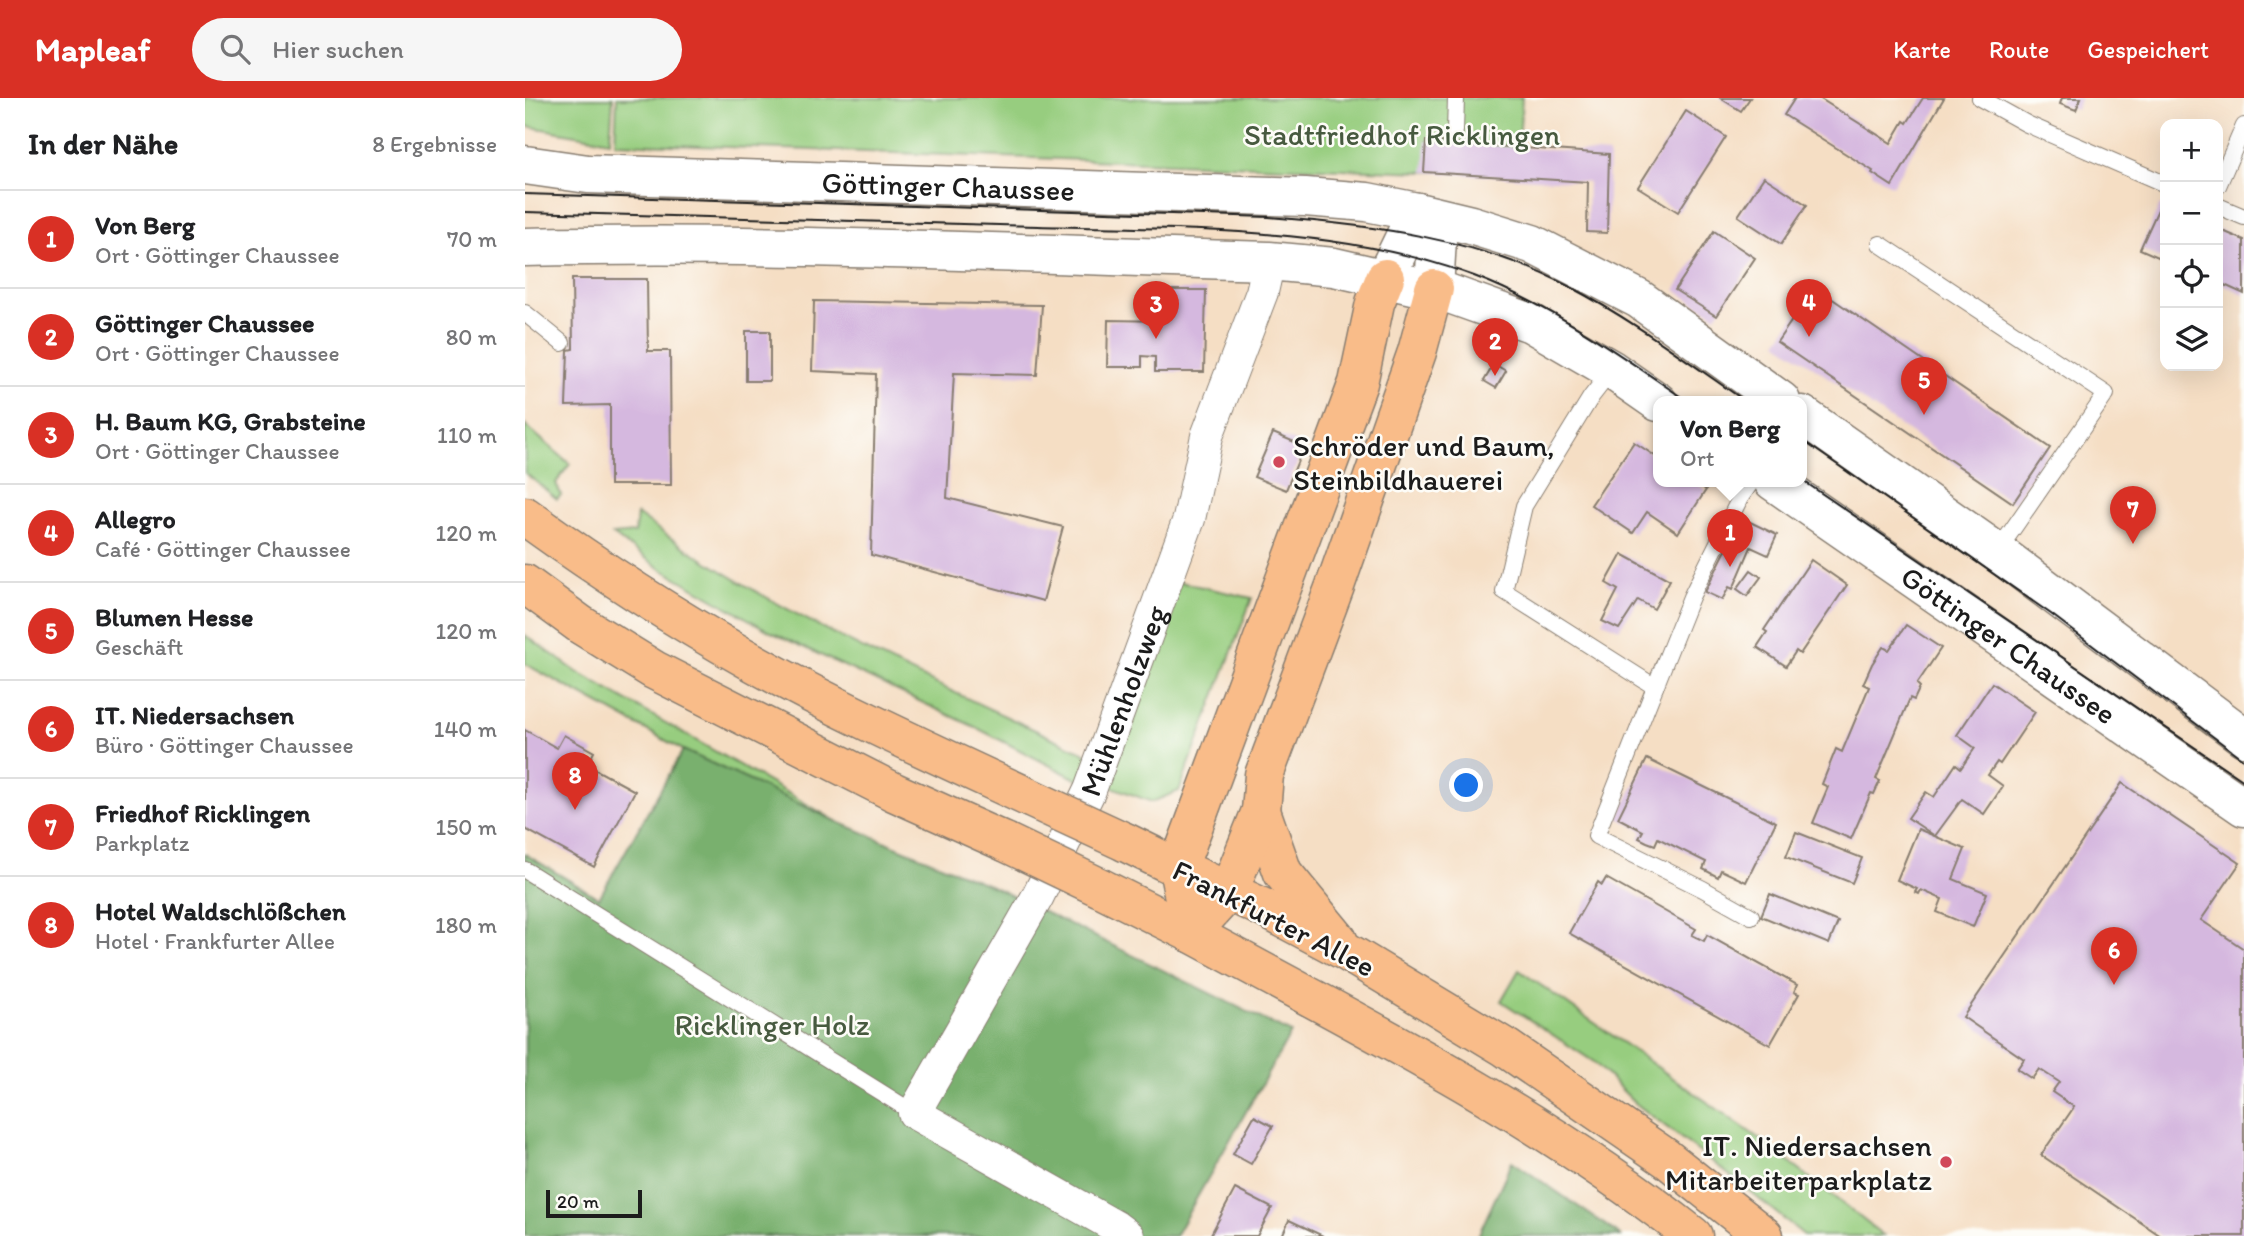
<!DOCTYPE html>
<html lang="de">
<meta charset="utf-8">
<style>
body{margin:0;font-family:Itim,sans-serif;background:#f6f6f6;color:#202124}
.controls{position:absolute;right:21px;top:21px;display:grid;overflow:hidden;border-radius:14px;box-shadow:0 7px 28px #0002}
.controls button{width:63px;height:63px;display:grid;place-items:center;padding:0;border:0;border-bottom:2px solid #e0e0e0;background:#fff;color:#202124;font:35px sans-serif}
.scale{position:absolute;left:21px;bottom:18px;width:96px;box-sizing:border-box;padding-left:7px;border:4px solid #1c1c1c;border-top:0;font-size:19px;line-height:24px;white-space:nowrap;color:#1c1c1c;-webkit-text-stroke:5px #fdfcf7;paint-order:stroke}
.you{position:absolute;left:942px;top:688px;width:24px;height:24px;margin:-18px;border:5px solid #fff;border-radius:50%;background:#1a73e8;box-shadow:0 0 0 10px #1a73e833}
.badge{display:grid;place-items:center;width:46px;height:46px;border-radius:50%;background:#d93025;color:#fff;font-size:23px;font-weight:700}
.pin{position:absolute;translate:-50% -58px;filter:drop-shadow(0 2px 4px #0008)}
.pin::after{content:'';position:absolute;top:37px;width:24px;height:21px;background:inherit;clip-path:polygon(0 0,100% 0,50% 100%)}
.popup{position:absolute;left:1128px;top:298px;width:154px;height:91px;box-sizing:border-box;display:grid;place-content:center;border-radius:14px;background:#fff;filter:drop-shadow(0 2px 5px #0005);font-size:23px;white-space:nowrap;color:#757577}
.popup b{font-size:26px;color:#202124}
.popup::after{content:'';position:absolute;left:50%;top:100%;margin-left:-14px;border:14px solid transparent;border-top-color:#fff}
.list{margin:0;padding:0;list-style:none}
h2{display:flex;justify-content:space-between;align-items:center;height:91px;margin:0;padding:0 28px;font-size:30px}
h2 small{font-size:23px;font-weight:400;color:#757577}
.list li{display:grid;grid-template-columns:46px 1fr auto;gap:21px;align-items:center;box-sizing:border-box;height:98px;padding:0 28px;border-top:2px solid #e0e0e0}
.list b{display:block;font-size:26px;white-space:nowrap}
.list p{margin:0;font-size:23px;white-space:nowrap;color:#757577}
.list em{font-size:23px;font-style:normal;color:#757577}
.icon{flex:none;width:38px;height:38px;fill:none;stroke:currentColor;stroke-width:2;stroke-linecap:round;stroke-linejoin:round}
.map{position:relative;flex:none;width:1719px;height:1138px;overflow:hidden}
header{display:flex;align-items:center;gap:42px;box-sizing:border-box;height:98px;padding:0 35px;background:#d93025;color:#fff}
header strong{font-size:33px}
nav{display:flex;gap:38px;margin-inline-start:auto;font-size:24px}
.search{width:490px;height:63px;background:#f6f6f6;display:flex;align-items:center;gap:18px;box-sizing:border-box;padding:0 24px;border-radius:38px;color:#757577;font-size:26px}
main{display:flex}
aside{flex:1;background:#fff}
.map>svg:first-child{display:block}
.green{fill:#97cd7f;stroke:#5a744e;stroke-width:2}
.forest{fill:#79b06e;stroke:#4a6645;stroke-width:2}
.building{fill:#d5b8df}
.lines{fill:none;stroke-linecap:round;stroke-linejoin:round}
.service-casing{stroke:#887d70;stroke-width:18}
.minor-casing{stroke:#887d70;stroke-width:34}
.tertiary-casing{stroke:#887d70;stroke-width:41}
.primary-casing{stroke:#887d70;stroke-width:41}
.trunk-casing{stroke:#887d70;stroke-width:41}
.service{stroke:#fff;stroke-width:16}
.minor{stroke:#fff;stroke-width:32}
.tertiary{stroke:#fff;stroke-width:38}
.primary{stroke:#f9bc89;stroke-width:38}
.trunk{stroke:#f9bc89;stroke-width:38}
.tram{stroke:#1c1c1c;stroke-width:2}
.trunk-bridge-casing{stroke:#887d70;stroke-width:41;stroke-linecap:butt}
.trunk-bridge{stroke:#f9bc89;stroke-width:38}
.poi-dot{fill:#d1495b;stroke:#fdfcf7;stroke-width:2.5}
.labels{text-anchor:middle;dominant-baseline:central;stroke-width:5;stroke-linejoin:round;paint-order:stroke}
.park-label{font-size:30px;fill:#475a3f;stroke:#fdfcf7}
.street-label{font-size:30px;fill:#1c1c1c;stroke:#fdfcf7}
.poi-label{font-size:30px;fill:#1c1c1c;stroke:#fdfcf7;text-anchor:start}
</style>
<header>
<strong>Mapleaf</strong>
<div class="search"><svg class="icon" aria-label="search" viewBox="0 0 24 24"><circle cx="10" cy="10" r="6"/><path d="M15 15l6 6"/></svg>Hier suchen</div>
<nav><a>Karte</a><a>Route</a><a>Gespeichert</a></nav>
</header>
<main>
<aside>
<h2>In der Nähe<small>8 Ergebnisse</small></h2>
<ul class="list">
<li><span class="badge">1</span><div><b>Von Berg</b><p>Ort · Göttinger Chaussee</p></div><em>70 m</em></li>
<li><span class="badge">2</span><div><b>Göttinger Chaussee</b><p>Ort · Göttinger Chaussee</p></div><em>80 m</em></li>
<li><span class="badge">3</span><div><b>H. Baum KG, Grabsteine</b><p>Ort · Göttinger Chaussee</p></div><em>110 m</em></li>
<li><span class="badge">4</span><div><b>Allegro</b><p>Café · Göttinger Chaussee</p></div><em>120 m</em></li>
<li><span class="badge">5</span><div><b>Blumen Hesse</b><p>Geschäft</p></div><em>120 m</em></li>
<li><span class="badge">6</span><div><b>IT. Niedersachsen</b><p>Büro · Göttinger Chaussee</p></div><em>140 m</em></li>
<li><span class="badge">7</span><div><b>Friedhof Ricklingen</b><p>Parkplatz</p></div><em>150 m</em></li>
<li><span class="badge">8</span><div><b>Hotel Waldschlößchen</b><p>Hotel · Frankfurter Allee</p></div><em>180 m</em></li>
</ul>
</aside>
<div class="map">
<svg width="1719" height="1138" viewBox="0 0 1719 1138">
<rect width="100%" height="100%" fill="#fdfcf7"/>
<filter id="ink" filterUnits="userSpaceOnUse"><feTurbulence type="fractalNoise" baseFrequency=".0143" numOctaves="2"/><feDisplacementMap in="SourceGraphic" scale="14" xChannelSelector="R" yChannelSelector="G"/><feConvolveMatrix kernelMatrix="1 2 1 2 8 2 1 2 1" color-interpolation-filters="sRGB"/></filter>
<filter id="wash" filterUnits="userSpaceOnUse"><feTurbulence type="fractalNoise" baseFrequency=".00686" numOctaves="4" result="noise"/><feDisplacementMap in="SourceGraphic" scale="28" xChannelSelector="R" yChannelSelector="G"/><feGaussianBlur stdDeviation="1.57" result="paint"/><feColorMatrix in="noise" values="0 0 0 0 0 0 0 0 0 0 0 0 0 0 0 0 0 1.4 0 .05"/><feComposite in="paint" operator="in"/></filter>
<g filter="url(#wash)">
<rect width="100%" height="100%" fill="#f5dec4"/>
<g class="green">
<path d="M 0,0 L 88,0 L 85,43 L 0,28 Z"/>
<path d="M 92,0 L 997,0 L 992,73 L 899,74 L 90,45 Z"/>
<path d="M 0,327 L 45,366 L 31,385 L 36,397 L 32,401 L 0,375 Z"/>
<path d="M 112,416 C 250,518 411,585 566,658 L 555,683 L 450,629 L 246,534 L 136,471 L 88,437 L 110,435 Z"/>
<path d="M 650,483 L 727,500 L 654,693 L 627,704 L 579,686 Z"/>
<path d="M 0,537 L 52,574 L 313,724 L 158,652 L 0,566 Z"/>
<path d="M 994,872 L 1232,1039 L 1359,1138 L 1280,1138 L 1203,1076 L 1110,1005 L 1069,964 L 976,903 Z"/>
</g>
<g class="forest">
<path d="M 158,652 L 313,724 L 471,790 L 766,935 L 650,1138 L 0,1138 L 0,756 L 74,800 Z"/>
<path d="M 987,1063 L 1092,1135 L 1095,1138 L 953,1138 Z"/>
</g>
<g id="blocks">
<g class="building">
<path d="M 1195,0 L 1225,0 L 1216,13 Z"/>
<path d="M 1270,0 L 1294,0 L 1366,45 L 1379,23 L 1382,25 L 1398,0 L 1419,0 L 1367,88 L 1347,75 L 1348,73 L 1259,17 Z"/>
<path d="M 1537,0 L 1556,0 L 1551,12 L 1535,6 Z"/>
<path d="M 1161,13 L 1201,39 L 1153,114 L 1113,89 Z"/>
<path d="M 901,43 L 1084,56 L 1082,135 L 1062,134 L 1063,84 L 899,74 Z"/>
<path d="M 1239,79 L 1282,107 L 1256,146 L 1213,118 Z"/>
<path d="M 1635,107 L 1640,109 L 1640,162 L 1615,151 Z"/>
<path d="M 1693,131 L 1719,142 L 1719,196 L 1693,184 Z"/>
<path d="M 1189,133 L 1230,160 L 1191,218 L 1150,192 Z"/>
<path d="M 47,181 L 122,181 L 123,253 L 145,253 L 146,387 L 85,387 L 85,307 L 41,308 L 43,252 L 48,251 Z"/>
<path d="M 1290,189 L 1525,350 L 1488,405 L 1252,244 Z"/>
<path d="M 641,192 L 681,192 L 679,274 L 630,274 L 630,259 L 617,258 L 617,269 L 582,269 L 583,222 L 641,223 Z"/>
<path d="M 289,203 L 517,207 L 512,277 L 429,275 L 422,400 L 538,429 L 518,503 L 346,457 L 351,276 L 287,273 Z"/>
<rect x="221" y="233" width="24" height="50"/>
<path d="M 969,266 L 981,273 L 971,290 L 959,283 Z"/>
<path d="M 748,335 L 779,348 L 761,392 L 729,379 Z"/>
<path d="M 1109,344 L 1133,360 L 1133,383 L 1167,383 L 1181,392 L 1153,435 L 1122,414 L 1108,435 L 1066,407 Z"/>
<path d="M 1217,420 L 1252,437 L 1243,457 L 1226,449 L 1208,491 L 1204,489 L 1197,502 L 1180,494 Z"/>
<path d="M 1097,456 L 1145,482 L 1129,511 L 1113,502 L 1094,531 L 1077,523 L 1093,492 L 1081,485 Z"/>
<path d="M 1286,462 L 1322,487 L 1275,556 L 1271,553 L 1261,568 L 1232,549 L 1242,534 L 1239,532 Z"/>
<path d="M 1226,472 L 1236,479 L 1222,498 L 1212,491 Z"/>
<path d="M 1381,527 L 1416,550 L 1392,586 L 1395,589 L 1389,602 L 1385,600 L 1351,681 L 1355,683 L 1349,696 L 1346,695 L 1326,741 L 1288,725 L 1303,689 L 1297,686 L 1311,651 L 1317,654 L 1344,589 L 1338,586 L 1347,566 L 1358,549 L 1364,552 Z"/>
<path d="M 1467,585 L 1510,614 L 1475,666 L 1472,664 L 1463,677 L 1478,688 L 1459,716 L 1437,701 L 1410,738 L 1383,720 L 1401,694 L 1409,699 L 1431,666 L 1436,670 L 1450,650 L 1432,637 Z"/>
<path d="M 0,632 L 32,650 L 39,637 L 69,654 L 62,667 L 110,693 L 69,769 L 0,731 Z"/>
<path d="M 1122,661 L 1251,724 L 1221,784 L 1196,772 L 1193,779 L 1178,771 L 1181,764 L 1133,740 L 1130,747 L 1122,744 L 1114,740 L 1118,733 L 1093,720 Z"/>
<path d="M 1597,685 L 1715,765 L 1676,822 L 1719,851 L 1719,1138 L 1636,1138 L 1516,1057 L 1549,1009 L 1527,994 L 1534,984 L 1514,971 L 1507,981 L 1492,971 L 1499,961 L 1438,919 Z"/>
<path d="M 1393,731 L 1440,751 L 1428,781 L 1462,795 L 1448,829 L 1412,814 L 1417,801 L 1396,792 L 1394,796 L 1390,794 L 1392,791 L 1372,782 Z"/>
<path d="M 1271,734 L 1337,760 L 1327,785 L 1261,759 Z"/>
<path d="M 1081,780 L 1171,831 L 1167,837 L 1179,843 L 1182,837 L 1272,887 L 1269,894 L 1274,896 L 1245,947 L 1044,835 L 1073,784 L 1077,787 Z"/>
<path d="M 1245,796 L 1313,824 L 1304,846 L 1236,818 Z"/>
<path d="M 729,1018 L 748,1028 L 726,1066 L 708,1056 Z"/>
<path d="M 710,1091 L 747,1110 L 732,1138 L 685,1138 Z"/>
<path d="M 764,1122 L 798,1138 L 757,1138 Z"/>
</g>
</g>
</g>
<g filter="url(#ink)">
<use href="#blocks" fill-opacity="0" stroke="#887d70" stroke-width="2"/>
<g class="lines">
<g class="service-casing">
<g id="service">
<path d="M 1455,0 L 1502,26 L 1640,86"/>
<path d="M 930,33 L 931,0"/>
<path d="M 1693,88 L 1719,28"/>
<path d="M 1693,108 L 1719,119"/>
<path d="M 1355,146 L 1581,296 L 1472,454"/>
<path d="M 0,215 L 37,245"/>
<path d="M 1087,272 L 1066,299 L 999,408 L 979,493 L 1130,589 L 1071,738 L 1178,791 L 1226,818"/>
<path d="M 1130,589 L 1166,499 L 1215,400 L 1227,383"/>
<path d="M 0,772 L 389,1015"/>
</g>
</g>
<g class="minor-casing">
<g id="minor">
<path id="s1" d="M 603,1138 L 591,1129 L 389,1015 L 513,798 L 565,692 L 664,421 L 682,338 L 737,194 L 744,163"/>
</g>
</g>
<g class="tertiary-casing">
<g id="tertiary">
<path id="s2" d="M 0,67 L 63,76 L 780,99 L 842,104 L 892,114 L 946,127 L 1007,146 L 1114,201 L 1256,303"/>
<path d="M 892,114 L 912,141 L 909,191"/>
<path d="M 0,149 C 248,143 496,156 744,163 L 809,169 L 922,195 L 1006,225 L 1087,272 L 1133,304"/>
<path d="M 860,180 L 892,114"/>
<path d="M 1277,317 L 1472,454 L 1719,639"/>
<path id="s3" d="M 1248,383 L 1719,709"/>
</g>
</g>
<g class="primary-casing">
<g id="primary">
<path d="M 736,713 L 758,775 L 813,842"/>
<path d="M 653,770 L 741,811 L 822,854 L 981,950 L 1141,1060 L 1239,1138"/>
<path d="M 658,795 L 653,770 L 833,285 L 850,205 L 860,180"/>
<path d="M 666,835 L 704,793 L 736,713 L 739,677 L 810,488 L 892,254 L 909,191"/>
<path d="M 666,835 C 838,928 1014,1016 1168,1138"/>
</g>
</g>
<g class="trunk-casing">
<g id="trunk">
<path d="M 0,418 C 72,470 146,518 224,562 C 315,613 411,656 505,700"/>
<path d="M 0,486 L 56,527 L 129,572 L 369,694 L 480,744"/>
<path d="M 600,744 L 653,770"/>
<path d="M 576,790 L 666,835"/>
</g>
</g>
<use href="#service" class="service"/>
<use href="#minor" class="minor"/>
<use href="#tertiary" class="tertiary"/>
<use href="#primary" class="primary"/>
<use href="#trunk" class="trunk"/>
<g class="tram">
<path d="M 0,96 L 744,119 C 846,127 953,140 1045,189 C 1106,221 1162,263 1220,303"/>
<path d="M 0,114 C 171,119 342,123 513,128 C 655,132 814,127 949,178 C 1026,207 1094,256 1162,303"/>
<path d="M 1277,342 L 1526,516 L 1719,662"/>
<path d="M 1277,382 L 1719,683"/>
</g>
<g class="trunk-bridge-casing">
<g id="trunk-bridge">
<path d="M 505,700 L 600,744"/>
<path d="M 480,744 L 576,790"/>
</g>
</g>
<use href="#trunk-bridge" class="trunk-bridge"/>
</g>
</g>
<g class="poi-dot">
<circle cx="754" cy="364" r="7"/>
<circle cx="1421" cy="1064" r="7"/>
</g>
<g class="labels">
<g class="park-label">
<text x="877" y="36">Stadtfriedhof Ricklingen</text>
<text x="247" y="926">Ricklinger Holz</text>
</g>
<g class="street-label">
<text stroke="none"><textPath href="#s2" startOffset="424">Göttinger Chaussee</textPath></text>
<text stroke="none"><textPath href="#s3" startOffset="287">Göttinger Chaussee</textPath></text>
<text stroke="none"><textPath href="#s1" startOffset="710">Mühlenholzweg</textPath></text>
<text transform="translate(749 820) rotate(27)">Frankfurter Allee</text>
</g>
<g class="poi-label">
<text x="768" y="347">Schröder und Baum,<tspan x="768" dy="34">Steinbildhauerei</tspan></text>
<text x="1407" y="1047" text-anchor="end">IT. Niedersachsen<tspan x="1407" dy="34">Mitarbeiterparkplatz</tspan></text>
</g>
</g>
</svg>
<div class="controls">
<button>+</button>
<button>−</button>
<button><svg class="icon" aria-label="locate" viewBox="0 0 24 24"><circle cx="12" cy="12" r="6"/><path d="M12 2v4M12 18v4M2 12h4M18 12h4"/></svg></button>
<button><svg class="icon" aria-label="layers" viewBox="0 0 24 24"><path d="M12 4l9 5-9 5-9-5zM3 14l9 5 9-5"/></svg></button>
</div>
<div class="scale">20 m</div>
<div class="you"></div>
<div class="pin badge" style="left:1205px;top:469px">1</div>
<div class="popup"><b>Von Berg</b>Ort</div>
<div class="pin badge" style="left:970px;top:278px">2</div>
<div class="pin badge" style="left:631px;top:241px">3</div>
<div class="pin badge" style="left:1284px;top:239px">4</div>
<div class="pin badge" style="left:1399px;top:317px">5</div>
<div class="pin badge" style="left:1589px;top:887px">6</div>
<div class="pin badge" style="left:1608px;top:446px">7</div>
<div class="pin badge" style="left:50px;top:712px">8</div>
</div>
</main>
